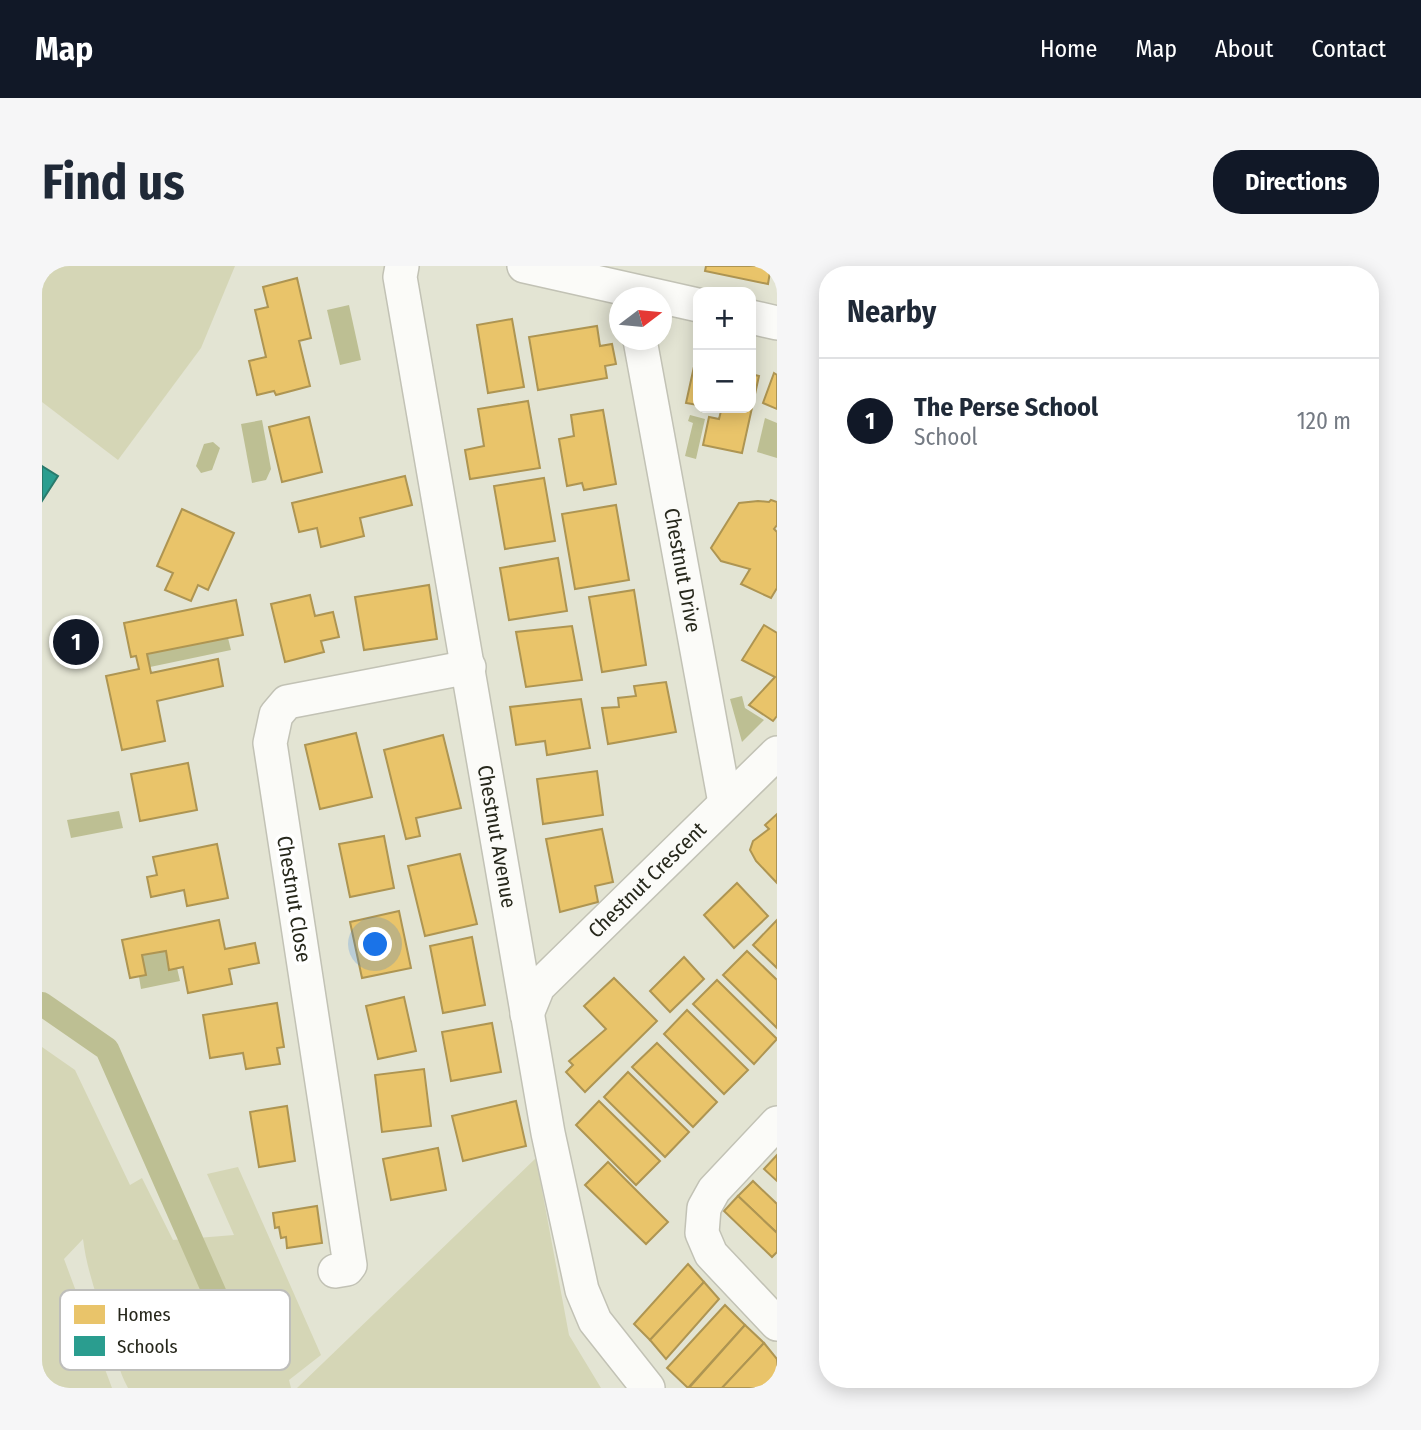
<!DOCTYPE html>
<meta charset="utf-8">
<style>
body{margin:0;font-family:"Fira Sans Condensed",sans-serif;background:#f6f6f7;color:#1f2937}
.controls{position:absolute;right:21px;top:21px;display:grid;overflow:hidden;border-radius:14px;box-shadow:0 4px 18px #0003}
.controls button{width:63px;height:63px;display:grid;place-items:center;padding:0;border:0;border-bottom:2px solid #e0e1e3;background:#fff;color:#1f2937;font:35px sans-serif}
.compass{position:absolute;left:567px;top:21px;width:63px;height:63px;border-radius:50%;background:#fff;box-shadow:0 4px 18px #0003;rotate:74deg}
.you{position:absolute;left:334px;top:679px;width:24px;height:24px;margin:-18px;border:5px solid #fff;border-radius:50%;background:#1a73e8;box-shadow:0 0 0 10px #1a73e833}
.badge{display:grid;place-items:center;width:46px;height:46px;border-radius:50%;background:#111827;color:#fff;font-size:23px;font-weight:700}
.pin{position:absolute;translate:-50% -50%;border:4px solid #fff;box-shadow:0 2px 7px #0006}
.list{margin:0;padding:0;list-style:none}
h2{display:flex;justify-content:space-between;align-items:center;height:91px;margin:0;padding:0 28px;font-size:30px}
h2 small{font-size:23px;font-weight:400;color:#747a83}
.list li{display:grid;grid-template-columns:46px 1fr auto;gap:21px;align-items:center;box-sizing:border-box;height:126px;padding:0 28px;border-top:2px solid #e0e1e3}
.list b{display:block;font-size:26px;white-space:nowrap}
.list p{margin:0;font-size:23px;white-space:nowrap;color:#747a83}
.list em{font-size:23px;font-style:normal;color:#747a83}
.map{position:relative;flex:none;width:735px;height:1122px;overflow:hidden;border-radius:28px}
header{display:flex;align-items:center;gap:42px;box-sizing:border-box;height:98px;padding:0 35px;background:#111827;color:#fff}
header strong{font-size:33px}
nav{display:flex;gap:38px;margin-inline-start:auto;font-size:24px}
.intro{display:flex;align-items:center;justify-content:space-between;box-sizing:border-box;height:168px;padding:0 42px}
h1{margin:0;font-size:49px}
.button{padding:18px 32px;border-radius:28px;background:#111827;color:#fff;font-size:24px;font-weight:700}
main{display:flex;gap:42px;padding:0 42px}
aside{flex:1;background:#fff;border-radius:28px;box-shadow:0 4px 18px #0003}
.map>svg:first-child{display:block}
.green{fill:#d5d6b6}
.water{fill:#bdbf93}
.homes{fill:#e9c46a;stroke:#ae9552;stroke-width:2}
.schools{fill:#2a9d8f;stroke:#297a6c;stroke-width:2}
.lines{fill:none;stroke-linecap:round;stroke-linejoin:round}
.canal{stroke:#bdbf93;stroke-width:24}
.minor-casing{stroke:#c2c2b5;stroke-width:36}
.minor{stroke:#fbfbf8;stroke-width:33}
.labels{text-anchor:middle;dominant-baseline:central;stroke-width:7;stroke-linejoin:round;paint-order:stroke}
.street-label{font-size:21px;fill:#26271b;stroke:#fff}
.key{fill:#fff;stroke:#bebebb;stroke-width:2}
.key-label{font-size:19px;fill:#26271b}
</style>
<header>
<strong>Map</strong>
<nav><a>Home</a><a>Map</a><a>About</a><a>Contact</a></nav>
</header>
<div class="intro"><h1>Find us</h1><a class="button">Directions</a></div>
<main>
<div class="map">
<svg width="735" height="1122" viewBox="0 0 735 1122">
<rect width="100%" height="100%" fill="#e3e4d3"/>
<g class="green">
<path d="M 0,0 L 193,0 L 159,82 L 76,194 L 0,136 Z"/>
<path d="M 0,781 L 33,804 L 88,919 L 100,912 L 131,974 L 192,969 L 165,908 L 196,901 L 279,1089 L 247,1114 L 249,1122 L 86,1122 C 76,1104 74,1088 68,1069 C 57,1037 45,1006 41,973 L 22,993 L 70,1122 L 0,1122 Z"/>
<path d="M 494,892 L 527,1069 L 559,1122 L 255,1122 Z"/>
</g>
<g class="water">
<path d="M 307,39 L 319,94 L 298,99 L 285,44 Z"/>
<path d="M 648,149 L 663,153 L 654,193 L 643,190 L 651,157 L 646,155 Z"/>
<path d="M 723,152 L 735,157 L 735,192 L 715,186 Z"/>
<path d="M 220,154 L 229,203 L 224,214 L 210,217 L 199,158 Z"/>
<path d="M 171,176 L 178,182 L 170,204 L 159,207 L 154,200 L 162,178 Z"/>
<path d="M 186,372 L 189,384 L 108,401 L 105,388 Z"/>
<path d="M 700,430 L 703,442 L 722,454 L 700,476 L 688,433 Z"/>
<path d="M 77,545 L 81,562 L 29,572 L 25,554 Z"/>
<path d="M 124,685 L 127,704 L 135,702 L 138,715 L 99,723 L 97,711 L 103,709 L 100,689 Z"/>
</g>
<g class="homes">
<path d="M 664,0 L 729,0 L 726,18 L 663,5 Z"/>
<path d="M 255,12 L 269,72 L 257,75 L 268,120 L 234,129 L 232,125 L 215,129 L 207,95 L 224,91 L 213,44 L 226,41 L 221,21 Z"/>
<path d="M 470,53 L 482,121 L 446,127 L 435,59 Z"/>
<path d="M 555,60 L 558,80 L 570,78 L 574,98 L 563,100 L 565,112 L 496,124 L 487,71 Z"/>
<path d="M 653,96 L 656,96 L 656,139 L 644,137 Z"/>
<path d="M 732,107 L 735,109 L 735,143 L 721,137 Z"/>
<path d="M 709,108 L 717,110 L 700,187 L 661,179 L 667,151 L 677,153 L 679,145 L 666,142 L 709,142 Z"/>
<path d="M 486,135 L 498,202 L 428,213 L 423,184 L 442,180 L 436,143 Z"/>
<path d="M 561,144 L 574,218 L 542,224 L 540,217 L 525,220 L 517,173 L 532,170 L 529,149 Z"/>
<path d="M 267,151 L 280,206 L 240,216 L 227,161 Z"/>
<path d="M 363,210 L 370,239 L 318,252 L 322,270 L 279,281 L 275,262 L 257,266 L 250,237 Z"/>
<path d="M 502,212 L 513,275 L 463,283 L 452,220 Z"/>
<path d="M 729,234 L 735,236 L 735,259 L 732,263 L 735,266 L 735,322 L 729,332 L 699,318 L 708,303 L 679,295 L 669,282 L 697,237 L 716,235 L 727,236 Z"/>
<path d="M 574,239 L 587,314 L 533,323 L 520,248 Z"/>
<path d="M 140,243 L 192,267 L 166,324 L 156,319 L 149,335 L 123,324 L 131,307 L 115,300 Z"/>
<path d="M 516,292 L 525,345 L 467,354 L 458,302 Z"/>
<path d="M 387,319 L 395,373 L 322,384 L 313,331 Z"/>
<path d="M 592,324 L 604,399 L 560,406 L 547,331 Z"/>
<path d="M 268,329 L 273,350 L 291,346 L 297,371 L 279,375 L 282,386 L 243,396 L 229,338 Z"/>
<path d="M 194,334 L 201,369 L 105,388 L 109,407 L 176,393 L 181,420 L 115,435 L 123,475 L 80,484 L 64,410 L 97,403 L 94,390 L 89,391 L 82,357 Z"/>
<path d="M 722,359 L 735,367 L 735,450 L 731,455 L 707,439 L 733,411 L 700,394 Z"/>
<path d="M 530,360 L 540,414 L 484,421 L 474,366 Z"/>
<path d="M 624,416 L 634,466 L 566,478 L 560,442 L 577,441 L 576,432 L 594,430 L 592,420 Z"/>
<path d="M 539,433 L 548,482 L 505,489 L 503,475 L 474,479 L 468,441 Z"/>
<path d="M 314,467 L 330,531 L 278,543 L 263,479 Z"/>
<path d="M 401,469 L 419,542 L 374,552 L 378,570 L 364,573 L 342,484 Z"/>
<path d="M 146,497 L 155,544 L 98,555 L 89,508 Z"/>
<path d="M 555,505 L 561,549 L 501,558 L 495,513 Z"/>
<path d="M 735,548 L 735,617 L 714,595 L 708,584 L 711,575 L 727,563 L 723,559 Z"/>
<path d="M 560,563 L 571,616 L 553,620 L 556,636 L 518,646 L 504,573 Z"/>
<path d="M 342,570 L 352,622 L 308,631 L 297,578 Z"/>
<path d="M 175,578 L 186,632 L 145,640 L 142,624 L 109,631 L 105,611 L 115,609 L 111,591 Z"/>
<path d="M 418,588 L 435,658 L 383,670 L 366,600 Z"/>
<path d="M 695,617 L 726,650 L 692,682 L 662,649 Z"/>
<path d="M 357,645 L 369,702 L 320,712 L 308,656 Z"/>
<path d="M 177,654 L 183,683 L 213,677 L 217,697 L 187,703 L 190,718 L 146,727 L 141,701 L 127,704 L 124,685 L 100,689 L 104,709 L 88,712 L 80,674 Z"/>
<path d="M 735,654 L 735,702 L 711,679 Z"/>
<path d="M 430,671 L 443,739 L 401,747 L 388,680 Z"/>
<path d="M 705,685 L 735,714 L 735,762 L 681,709 Z"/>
<path d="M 642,691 L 662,713 L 628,746 L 608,725 Z"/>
<path d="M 572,712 L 615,755 L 543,826 L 524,806 L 531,799 L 527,795 L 564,763 L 542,740 Z"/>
<path d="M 675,714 L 735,773 L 712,798 L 651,738 Z"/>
<path d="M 362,731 L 374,785 L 336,793 L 324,740 Z"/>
<path d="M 235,737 L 242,781 L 235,782 L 238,798 L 204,803 L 201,787 L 168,792 L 161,749 Z"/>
<path d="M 645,744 L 706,804 L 682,828 L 622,768 Z"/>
<path d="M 450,757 L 459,806 L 409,815 L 400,766 Z"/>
<path d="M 615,777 L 675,836 L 651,861 L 590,801 Z"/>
<path d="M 382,803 L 389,860 L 340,866 L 333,809 Z"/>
<path d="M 586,806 L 647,866 L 623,891 L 562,831 Z"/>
<path d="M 474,835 L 484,880 L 421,895 L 410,850 Z"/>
<path d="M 557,835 L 618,895 L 594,919 L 534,859 Z"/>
<path d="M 245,840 L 253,895 L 217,901 L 208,846 Z"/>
<path d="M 396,882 L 404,924 L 349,934 L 341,893 Z"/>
<path d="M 735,889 L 735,915 L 722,903 Z"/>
<path d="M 566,896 L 626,956 L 604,978 L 543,919 Z"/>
<path d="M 711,915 L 735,938 L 735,967 L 696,930 Z"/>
<path d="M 696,930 L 735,967 L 735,986 L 730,991 L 682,945 Z"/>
<path d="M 275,940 L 280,977 L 245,982 L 244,971 L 239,972 L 237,961 L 233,962 L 231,947 Z"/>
<path d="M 646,998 L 662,1016 L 608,1074 L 592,1058 Z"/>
<path d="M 662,1016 L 677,1033 L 624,1093 L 608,1074 Z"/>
<path d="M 683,1039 L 703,1059 L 646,1122 L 625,1102 Z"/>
<path d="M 703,1059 L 722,1077 L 680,1122 L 647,1122 Z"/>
<path d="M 722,1077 L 735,1093 L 735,1113 L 726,1122 L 680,1122 Z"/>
</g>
<path class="schools" d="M 0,200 L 16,210 L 0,235 Z"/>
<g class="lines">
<path class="canal" d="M 0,738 L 65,783 L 180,1044 L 198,1071"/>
<g class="minor-casing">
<g id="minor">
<path id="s1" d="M 360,0 L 358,11 L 506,867 L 540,1024 L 553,1055 L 606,1122"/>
<path d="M 482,0 L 656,39"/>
<path d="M 709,51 L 735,57"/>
<path id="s2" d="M 598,74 L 683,537"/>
<path id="s3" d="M 485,748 L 496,721 L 735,487"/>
<path d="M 735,857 L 672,924 L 662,942 L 660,967 L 669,988 L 735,1058"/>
<path d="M 293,1005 L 305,1003 L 308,999 L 228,477 L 234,449 L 245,436 L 427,401"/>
</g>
</g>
<use href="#minor" class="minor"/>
</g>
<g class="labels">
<g class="street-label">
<text stroke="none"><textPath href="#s2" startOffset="234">Chestnut Drive</textPath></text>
<text stroke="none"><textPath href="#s1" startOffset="579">Chestnut Avenue</textPath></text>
<text stroke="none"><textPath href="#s3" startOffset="182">Chestnut Crescent</textPath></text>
<text transform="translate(252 633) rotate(81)">Chestnut Close</text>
</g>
</g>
<rect x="18" y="1024" width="230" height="80" rx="10" class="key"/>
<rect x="32" y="1039" width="31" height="19" fill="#e9c46a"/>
<rect x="32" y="1070" width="31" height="20" fill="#2a9d8f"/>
<g class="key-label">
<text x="75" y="1055">Homes</text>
<text x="75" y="1087">Schools</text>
</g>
</svg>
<div class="controls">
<button>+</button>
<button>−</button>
</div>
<svg class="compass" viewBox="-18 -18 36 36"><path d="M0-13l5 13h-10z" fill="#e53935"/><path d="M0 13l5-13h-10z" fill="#747a83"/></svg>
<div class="you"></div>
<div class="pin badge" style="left:34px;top:376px">1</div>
</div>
<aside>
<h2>Nearby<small></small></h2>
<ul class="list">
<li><span class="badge">1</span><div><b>The Perse School</b><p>School</p></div><em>120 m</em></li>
</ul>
</aside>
</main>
